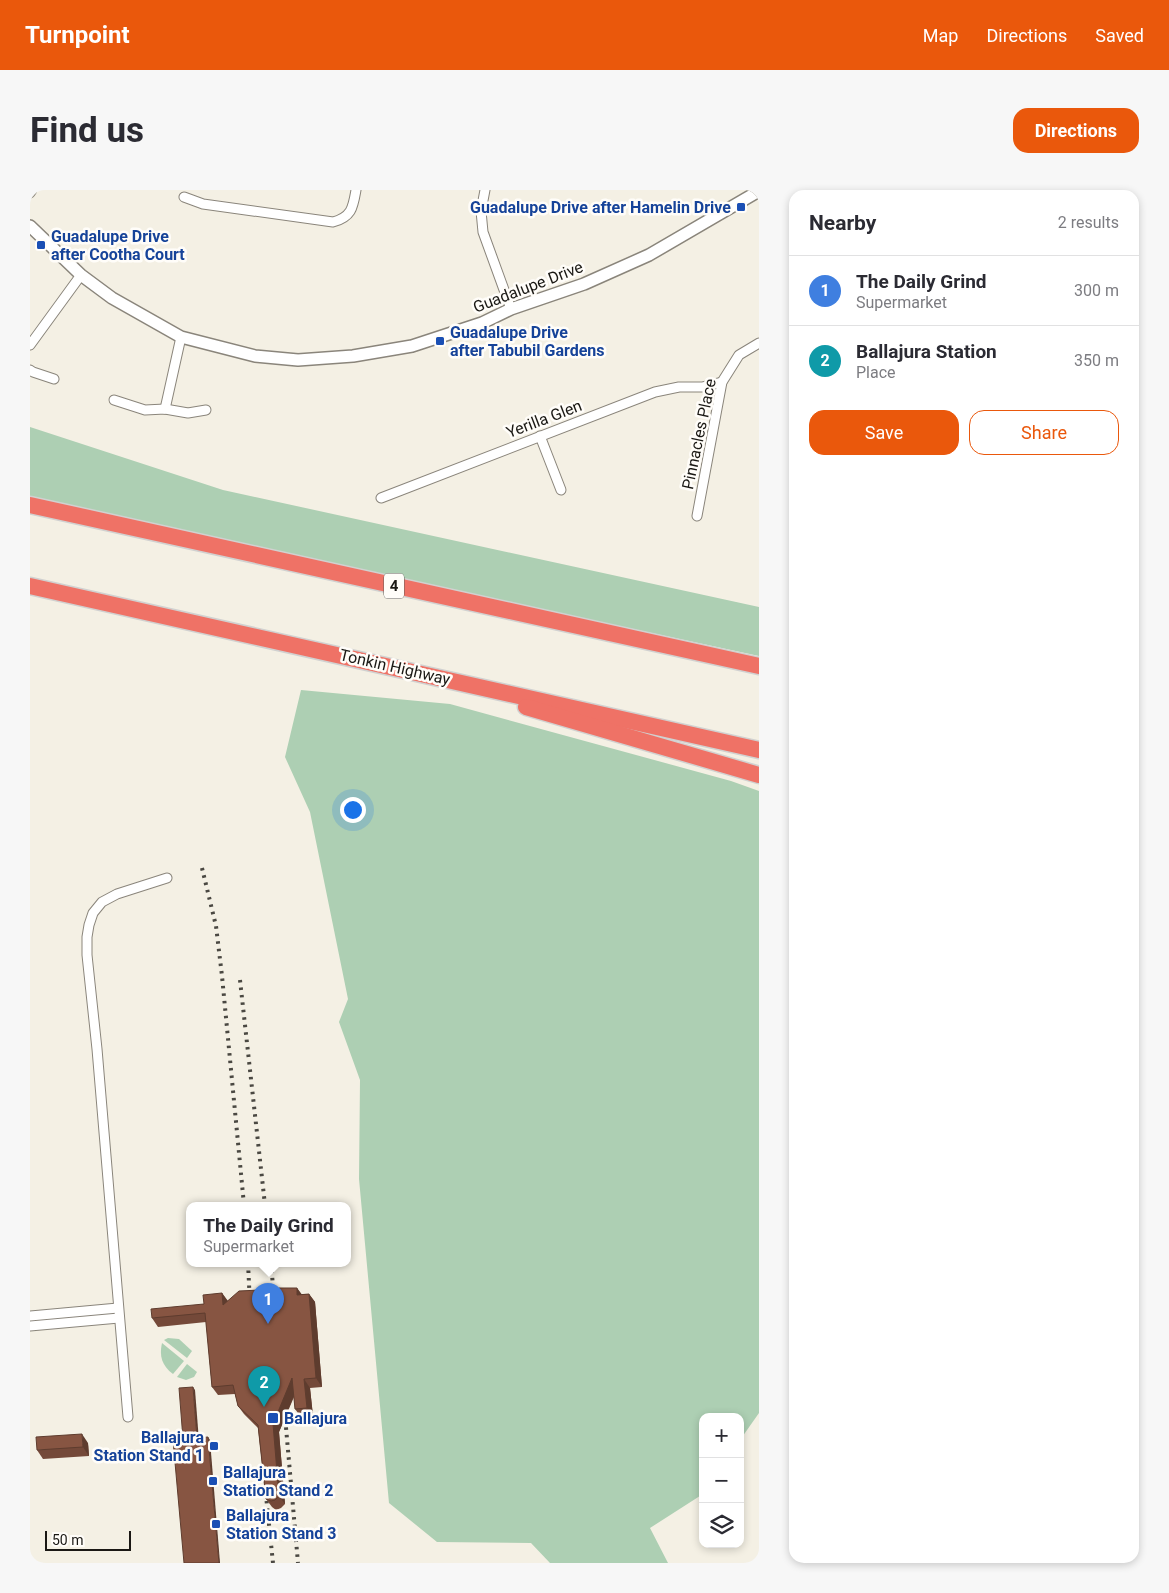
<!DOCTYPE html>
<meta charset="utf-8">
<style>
body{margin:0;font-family:Roboto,sans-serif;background:#f7f7f7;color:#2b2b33}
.controls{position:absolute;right:15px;bottom:15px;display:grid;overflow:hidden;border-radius:10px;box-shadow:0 2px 8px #0003}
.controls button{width:45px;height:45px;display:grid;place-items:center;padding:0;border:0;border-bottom:1px solid #e1e1e2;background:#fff;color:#2b2b33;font:25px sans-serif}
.scale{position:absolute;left:15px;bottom:12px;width:86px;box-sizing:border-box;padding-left:5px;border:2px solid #1a1814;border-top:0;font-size:14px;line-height:18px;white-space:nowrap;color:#1a1814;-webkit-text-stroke:4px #fffdf9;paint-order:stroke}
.you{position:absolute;left:322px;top:619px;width:18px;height:18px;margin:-12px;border:4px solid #fff;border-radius:50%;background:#1a73e8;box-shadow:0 0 0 8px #1a73e833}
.badge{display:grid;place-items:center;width:32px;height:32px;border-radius:50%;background:#ea580c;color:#fff;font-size:16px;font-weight:700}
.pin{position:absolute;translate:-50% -41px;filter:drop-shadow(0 1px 2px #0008)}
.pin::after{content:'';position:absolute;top:26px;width:18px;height:15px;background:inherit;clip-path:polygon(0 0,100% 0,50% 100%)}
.popup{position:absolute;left:156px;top:1012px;width:165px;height:65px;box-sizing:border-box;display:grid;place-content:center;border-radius:10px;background:#fff;filter:drop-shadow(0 1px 4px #0005);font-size:16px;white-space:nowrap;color:#7c7c81}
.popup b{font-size:19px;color:#2b2b33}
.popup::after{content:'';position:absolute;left:50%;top:100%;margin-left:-10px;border:10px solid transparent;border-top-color:#fff}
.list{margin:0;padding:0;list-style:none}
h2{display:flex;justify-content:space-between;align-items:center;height:65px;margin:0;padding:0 20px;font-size:21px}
h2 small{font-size:16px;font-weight:400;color:#7c7c81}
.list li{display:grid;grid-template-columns:32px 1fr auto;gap:15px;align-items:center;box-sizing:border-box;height:70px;padding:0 20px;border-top:1px solid #e1e1e2}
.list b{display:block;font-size:19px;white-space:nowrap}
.list p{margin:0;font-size:16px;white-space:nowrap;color:#7c7c81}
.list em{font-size:16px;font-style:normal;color:#7c7c81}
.actions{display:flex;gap:10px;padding:15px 20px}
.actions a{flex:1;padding:11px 0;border:1px solid #ea580c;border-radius:15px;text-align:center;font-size:18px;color:#ea580c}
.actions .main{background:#ea580c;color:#fff}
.icon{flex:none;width:28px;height:28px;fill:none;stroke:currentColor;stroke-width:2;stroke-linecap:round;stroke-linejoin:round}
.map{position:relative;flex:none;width:729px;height:1373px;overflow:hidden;border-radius:15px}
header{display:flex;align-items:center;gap:30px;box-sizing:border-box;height:70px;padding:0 25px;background:#ea580c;color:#fff}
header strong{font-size:24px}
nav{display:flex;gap:28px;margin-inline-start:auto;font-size:18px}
.intro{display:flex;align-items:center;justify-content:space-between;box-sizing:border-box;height:120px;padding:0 30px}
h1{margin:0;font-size:35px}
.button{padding:12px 22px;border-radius:15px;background:#ea580c;color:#fff;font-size:18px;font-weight:700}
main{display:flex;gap:30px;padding:0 30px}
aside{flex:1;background:#fff;border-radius:15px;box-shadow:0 2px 8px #0003}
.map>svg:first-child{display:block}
.green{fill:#adcfb3}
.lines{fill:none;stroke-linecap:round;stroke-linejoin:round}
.minor-casing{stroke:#8a857b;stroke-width:11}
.tertiary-casing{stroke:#8a857b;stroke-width:14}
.motorway-casing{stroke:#d1d1d0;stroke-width:19}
.minor{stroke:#fff;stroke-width:9}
.tertiary{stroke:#fff;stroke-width:11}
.motorway{stroke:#ef7266;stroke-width:16}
.rail{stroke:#4a4842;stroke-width:4;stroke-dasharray:2.5 5;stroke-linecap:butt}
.wall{fill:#744939}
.shaded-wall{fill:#5e3c2e}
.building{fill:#875542;stroke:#5e3c2e}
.transit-dot{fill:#1a4fb4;stroke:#fffdf9;stroke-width:2}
.labels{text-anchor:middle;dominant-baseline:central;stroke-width:5;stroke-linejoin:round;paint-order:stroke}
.shield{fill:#fffdf9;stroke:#5f5d59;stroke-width:1}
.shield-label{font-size:15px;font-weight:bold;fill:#1a1814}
.transit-label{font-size:16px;font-weight:bold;fill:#164399;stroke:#fffdf9;text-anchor:start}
.street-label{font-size:16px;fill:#1a1814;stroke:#fffdf9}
</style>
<header>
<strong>Turnpoint</strong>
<nav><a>Map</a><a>Directions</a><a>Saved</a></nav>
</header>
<div class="intro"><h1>Find us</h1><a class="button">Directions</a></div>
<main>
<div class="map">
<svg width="729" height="1373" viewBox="0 0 729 1373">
<rect width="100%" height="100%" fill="#f4f0e4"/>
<g class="green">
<path d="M 0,237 L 193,300 L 729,417 L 729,466 L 0,310 Z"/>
<path d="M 271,500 L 420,514 L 701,591 L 729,601 L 729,1223 L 710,1250 L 710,1227 L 673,1227 L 673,1304 L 620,1338 L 638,1373 L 520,1373 L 501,1353 L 407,1352 L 359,1313 L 329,989 L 330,890 L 309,832 L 318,809 L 280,622 L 255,567 Z"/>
<path d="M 138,1148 L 149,1149 L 162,1161 L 157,1168 L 134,1150 Z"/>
<path d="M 132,1153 L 154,1171 L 143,1184 C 132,1176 129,1166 132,1153 Z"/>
<path d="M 157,1174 L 167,1182 L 164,1187 L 156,1190 L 147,1187 Z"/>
</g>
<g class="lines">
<g class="minor-casing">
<g id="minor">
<path d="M 455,0 L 451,21 L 453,42 L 481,119"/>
<path d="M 0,3 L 2,0"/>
<path d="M 154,7 L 173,14 L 303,32 C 322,27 323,17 326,0"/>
<path d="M 0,155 L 51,85"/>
<path d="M 0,180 L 3,182 L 24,189"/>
<path d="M 84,210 L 115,220 L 135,219 L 158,223 L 176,220"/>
<path d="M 135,219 L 151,147"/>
<path d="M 510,246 L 531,300"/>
<path d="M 351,308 L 625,202 L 649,197 L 672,197 L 692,192"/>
<path d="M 667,326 L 692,192 L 709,165 L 729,153"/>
<path d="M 0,1126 L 88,1118"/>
<path d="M 0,1136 L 89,1128"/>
<path d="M 98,1227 L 67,859 L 57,765 L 57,747 L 59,735 L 63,723 L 72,712 L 87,704 L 137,688"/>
</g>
</g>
<g class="tertiary-casing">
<path id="tertiary" d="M 0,36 L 51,85 L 82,108 L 151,147 L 225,166 L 268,170 L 323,166 L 382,156 L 452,133 L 481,119 L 554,94 L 619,65 L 729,1"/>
</g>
<g class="motorway-casing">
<g id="motorway">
<path d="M 0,315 L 729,476"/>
<path d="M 0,396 L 729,560"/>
<path d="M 496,517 L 729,585"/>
</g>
</g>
<use href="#minor" class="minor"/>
<use href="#tertiary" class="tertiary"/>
<use href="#motorway" class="motorway"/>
<g class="rail">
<path d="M 172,678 L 186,736 L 192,786 L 214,1015"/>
<path d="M 210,790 L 235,1015"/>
<path d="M 218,1073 L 220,1114"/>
<path d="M 241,1073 L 245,1120"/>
<path d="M 254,1215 L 268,1373"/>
<path d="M 235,1296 L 243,1373"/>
</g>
</g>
<g class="wall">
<path d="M 267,1098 L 271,1104 L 279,1104 L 285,1112 L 292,1197 L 280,1198 L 283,1226 L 271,1227 L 265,1219 L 264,1207 L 249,1242 L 255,1314 L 251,1318 L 246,1320 L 242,1317 L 236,1309 L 228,1238 L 214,1224 L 208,1216 L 205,1204 L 188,1205 L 182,1197 L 176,1132 L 128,1137 L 122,1128 L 174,1114 L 192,1103 L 198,1111 L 250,1109 Z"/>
<path d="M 58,1253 L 59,1266 L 13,1269 L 7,1260 Z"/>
</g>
<g class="shaded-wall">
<path d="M 267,1098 L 273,1106 L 267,1105 Z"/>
<path d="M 192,1103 L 198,1112 L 193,1115 Z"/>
<path d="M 279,1104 L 285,1112 L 292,1197 L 286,1188 Z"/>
<path d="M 262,1188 L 268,1196 L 249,1242 L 255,1314 L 249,1306 L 243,1234 Z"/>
<path d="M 274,1189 L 280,1198 L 283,1226 L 277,1218 Z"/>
<path d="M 163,1197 L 165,1200 L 169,1251 L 167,1248 Z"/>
<path d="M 52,1244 L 58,1253 L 59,1266 L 53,1257 Z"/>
<path d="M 178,1247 L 180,1250 L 190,1373 L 189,1373 Z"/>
</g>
<g class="building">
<path d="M 249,1098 L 267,1098 L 267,1105 L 279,1104 L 286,1188 L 274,1189 L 277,1218 L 265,1219 L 262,1188 L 243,1234 L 249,1306 L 245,1310 L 241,1311 L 236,1309 L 228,1235 L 208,1216 L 203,1195 L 182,1197 L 175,1123 L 122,1128 L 121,1119 L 174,1114 L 173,1105 L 192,1103 L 193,1115 L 209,1101 L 230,1100 L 250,1109 Z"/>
<path d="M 163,1197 L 167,1248 L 178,1247 L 189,1373 L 154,1373 L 143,1250 L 153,1249 L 149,1198 Z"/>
<path d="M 52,1244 L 53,1257 L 7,1260 L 6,1247 Z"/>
</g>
<g class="transit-dot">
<rect x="706" y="12" width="10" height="10" rx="2.5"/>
<rect x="6" y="50" width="10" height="10" rx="2.5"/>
<rect x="405" y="146" width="10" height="10" rx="2.5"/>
<rect x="237" y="1222" width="12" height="12" rx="2.5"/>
<rect x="179" y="1251" width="10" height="10" rx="2.5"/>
<rect x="178" y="1286" width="10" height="10" rx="2.5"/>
<rect x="181" y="1329" width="10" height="10" rx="2.5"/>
</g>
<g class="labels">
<rect class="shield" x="354" y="383.5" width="20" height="25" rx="4"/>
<g class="shield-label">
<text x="364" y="396">4</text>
</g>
<g class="transit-label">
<text x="701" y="17" text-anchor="end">Guadalupe Drive after Hamelin Drive</text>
<text x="21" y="46">Guadalupe Drive<tspan x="21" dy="18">after Cootha Court</tspan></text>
<text x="420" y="142">Guadalupe Drive<tspan x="420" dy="18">after Tabubil Gardens</tspan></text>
<text x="254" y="1228">Ballajura</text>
<text x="174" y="1247" text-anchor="end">Ballajura<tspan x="174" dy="18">Station Stand 1</tspan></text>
<text x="193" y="1282">Ballajura<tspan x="193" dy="18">Station Stand 2</tspan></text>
<text x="196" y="1325">Ballajura<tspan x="196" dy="18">Station Stand 3</tspan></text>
</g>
<g class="street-label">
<text transform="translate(498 97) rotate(-21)">Guadalupe Drive</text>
<text transform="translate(514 229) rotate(-21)">Yerilla Glen</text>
<text transform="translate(669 244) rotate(-78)">Pinnacles Place</text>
<text transform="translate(365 477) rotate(13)">Tonkin Highway</text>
</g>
</g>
</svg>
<div class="controls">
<button>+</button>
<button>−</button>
<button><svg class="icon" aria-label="layers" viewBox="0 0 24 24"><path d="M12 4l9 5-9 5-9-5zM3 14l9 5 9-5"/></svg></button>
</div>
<div class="scale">50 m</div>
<div class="you"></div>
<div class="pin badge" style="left:238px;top:1134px;background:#3f7fe0">1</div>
<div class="popup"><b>The Daily Grind</b>Supermarket</div>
<div class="pin badge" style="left:234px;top:1217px;background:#0f9aa8">2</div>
</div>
<aside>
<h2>Nearby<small>2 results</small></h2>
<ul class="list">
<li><span class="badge" style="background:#3f7fe0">1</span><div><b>The Daily Grind</b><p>Supermarket</p></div><em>300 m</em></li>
<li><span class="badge" style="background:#0f9aa8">2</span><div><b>Ballajura Station</b><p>Place</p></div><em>350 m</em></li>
</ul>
<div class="actions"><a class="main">Save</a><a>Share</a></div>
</aside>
</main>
